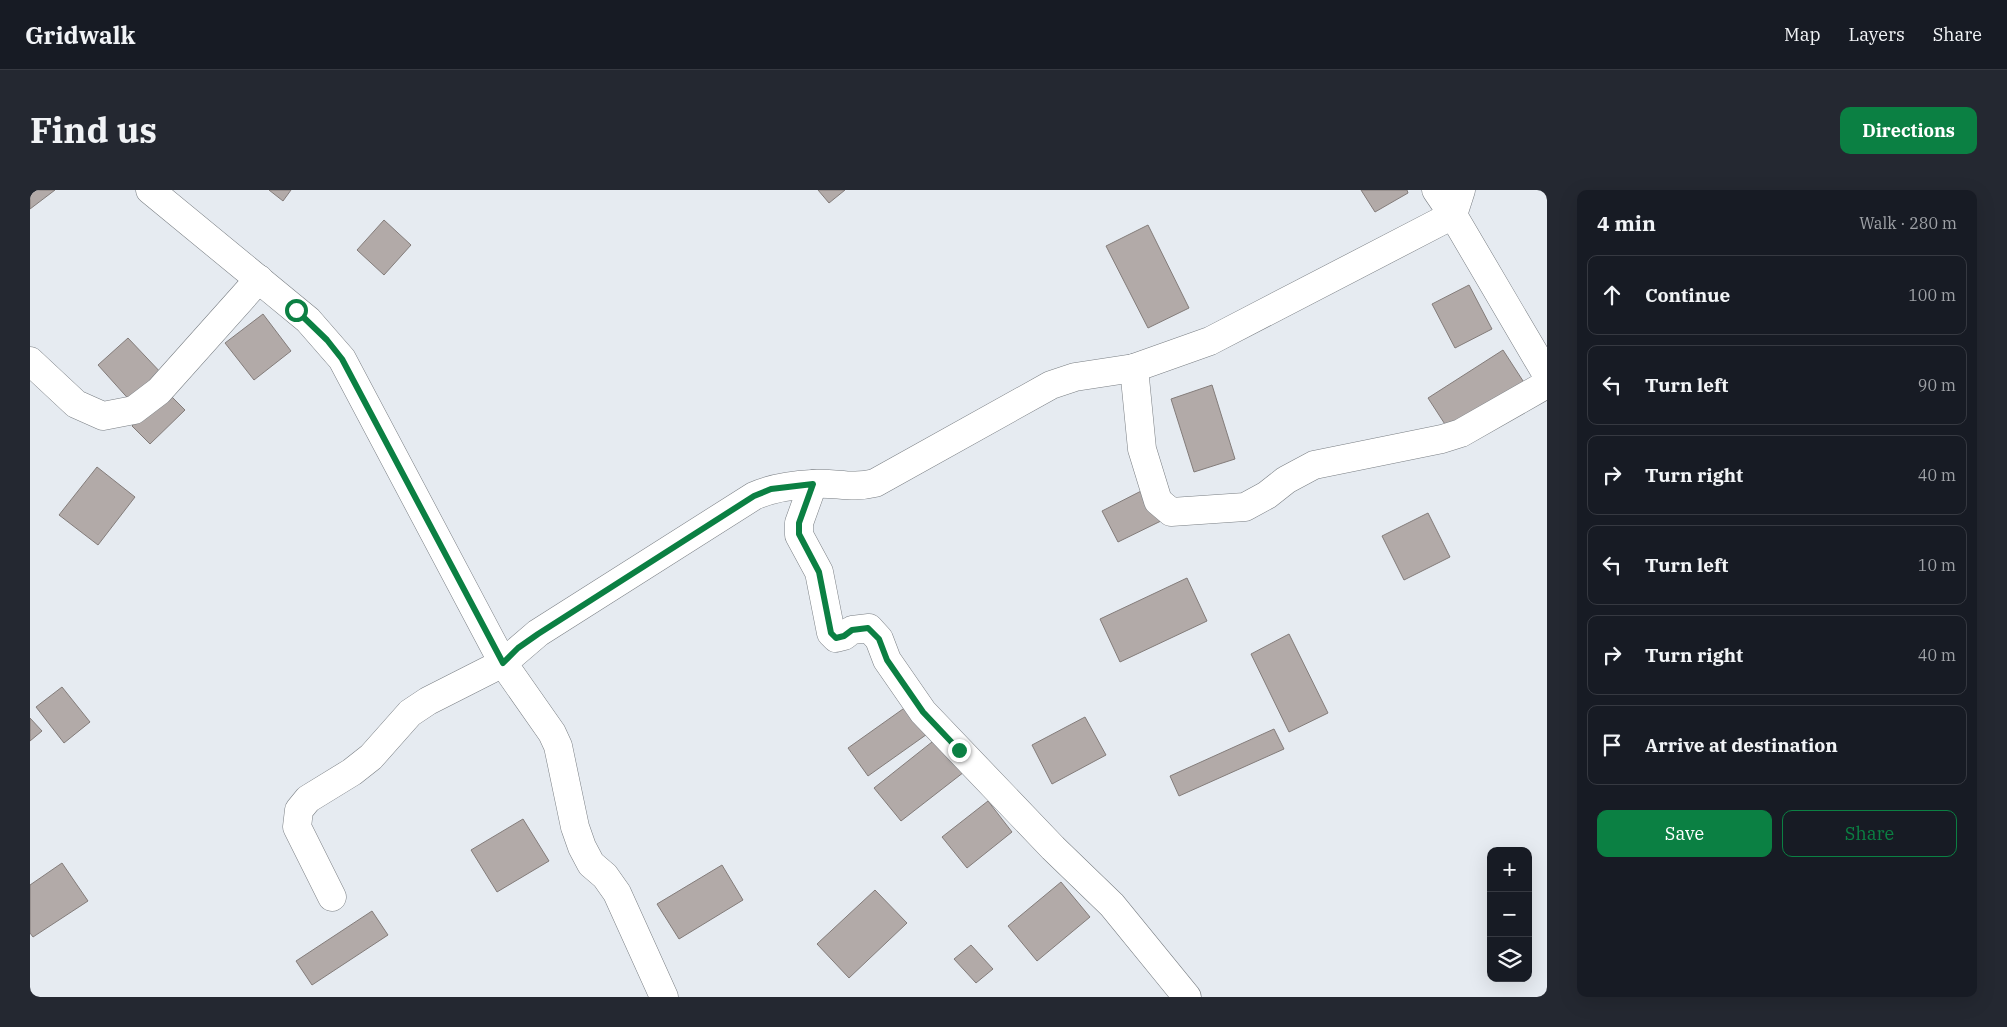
<!DOCTYPE html>
<meta charset="utf-8">
<style>
body{margin:0;font-family:"IBM Plex Serif",serif;background:#242831;color:#f1f3f6}
.controls{position:absolute;right:15px;bottom:15px;display:grid;overflow:hidden;border-radius:10px;box-shadow:0 5px 20px #0002}
.controls button{width:45px;height:45px;display:grid;place-items:center;padding:0;border:0;border-bottom:1px solid #363941;background:#171b24;color:#f1f3f6;font:25px sans-serif}
.stop{position:absolute;width:15px;height:15px;margin:-11px;border:4px solid #0b8043;border-radius:50%;background:#fff}
.stop.end{background:#0b8043;border-color:#fff;box-shadow:0 1px 5px #0008}
.list{margin:0;padding:0;list-style:none}
h2{display:flex;justify-content:space-between;align-items:center;height:65px;margin:0;padding:0 20px;font-size:21px}
h2 small{font-size:16px;font-weight:400;color:#9ea1a6}
.list li{display:grid;grid-template-columns:32px 1fr auto;gap:15px;align-items:center;box-sizing:border-box;height:80px;margin:0 10px 10px;padding:0 10px;border:1px solid #363941;border-radius:10px}
.list b{display:block;font-size:19px;white-space:nowrap}
.list em{font-size:16px;font-style:normal;color:#9ea1a6}
.actions{display:flex;gap:10px;padding:15px 20px}
.actions a{flex:1;padding:11px 0;border:1px solid #0b8043;border-radius:10px;text-align:center;font-size:18px;color:#0b8043}
.actions .main{background:#0b8043;color:#fff}
.icon{flex:none;width:28px;height:28px;fill:none;stroke:currentColor;stroke-width:2;stroke-linecap:round;stroke-linejoin:round}
.map{position:relative;flex:none;width:1517px;height:807px;overflow:hidden;border-radius:10px}
header{display:flex;align-items:center;gap:30px;box-sizing:border-box;height:70px;padding:0 25px;background:#171b24;border-bottom:1px solid #363941}
header strong{font-size:24px}
nav{display:flex;gap:28px;margin-inline-start:auto;font-size:18px}
.intro{display:flex;align-items:center;justify-content:space-between;box-sizing:border-box;height:120px;padding:0 30px}
h1{margin:0;font-size:35px}
.button{padding:12px 22px;border-radius:10px;background:#0b8043;color:#fff;font-size:18px;font-weight:700}
main{display:flex;gap:30px;padding:0 30px}
aside{flex:1;background:#171b24;border-radius:10px;box-shadow:0 5px 20px #0002}
.map>svg:first-child{display:block}
.building{fill:#b2aaa8;stroke:#837c7a}
.lines{fill:none;stroke-linecap:round;stroke-linejoin:round}
.minor-casing{stroke:#797e83;stroke-width:29}
.minor{stroke:#fff;stroke-width:28}
.route{stroke:#0b8043;stroke-width:6}
</style>
<header>
<strong>Gridwalk</strong>
<nav><a>Map</a><a>Layers</a><a>Share</a></nav>
</header>
<div class="intro"><h1>Find us</h1><a class="button">Directions</a></div>
<main>
<div class="map">
<svg width="1517" height="807" viewBox="0 0 1517 807">
<rect width="100%" height="100%" fill="#e6ebf1"/>
<g class="building">
<path d="M 0,0 L 25,0 L 0,19 Z"/>
<path d="M 239,0 L 261,0 L 253,11 Z"/>
<path d="M 788,0 L 815,0 L 799,13 Z"/>
<path d="M 1331,0 L 1377,0 L 1378,3 L 1345,22 Z"/>
<path d="M 354,30 L 381,55 L 354,85 L 327,60 Z"/>
<path d="M 1118,35 L 1159,118 L 1118,138 L 1076,56 Z"/>
<path d="M 1439,95 L 1462,139 L 1425,158 L 1402,114 Z"/>
<path d="M 233,124 L 261,161 L 224,190 L 195,153 Z"/>
<path d="M 98,148 L 134,186 L 103,214 L 68,175 Z"/>
<path d="M 1473,160 L 1495,194 L 1420,242 L 1398,208 Z"/>
<path d="M 1182,195 L 1205,269 L 1164,282 L 1141,209 Z"/>
<path d="M 137,202 L 155,220 L 120,254 L 102,236 Z"/>
<path d="M 67,277 L 105,307 L 68,355 L 29,325 Z"/>
<path d="M 1119,297 L 1135,329 L 1088,352 L 1072,321 Z"/>
<path d="M 1398,323 L 1420,367 L 1374,390 L 1352,346 Z"/>
<path d="M 1157,388 L 1177,431 L 1090,472 L 1070,429 Z"/>
<path d="M 1259,444 L 1298,523 L 1259,542 L 1221,464 Z"/>
<path d="M 32,497 L 60,532 L 34,553 L 6,517 Z"/>
<path d="M 880,514 L 900,542 L 838,586 L 818,558 Z"/>
<path d="M 1055,527 L 1076,565 L 1022,594 L 1002,555 Z"/>
<path d="M 0,528 L 12,541 L 0,551 Z"/>
<path d="M 1244,539 L 1254,559 L 1149,606 L 1140,586 Z"/>
<path d="M 907,548 L 934,582 L 871,631 L 844,598 Z"/>
<path d="M 958,611 L 982,642 L 937,678 L 912,647 Z"/>
<path d="M 493,629 L 519,671 L 467,702 L 441,660 Z"/>
<path d="M 32,673 L 58,711 L 3,747 L 0,743 L 0,695 Z"/>
<path d="M 692,675 L 713,710 L 649,749 L 627,714 Z"/>
<path d="M 1031,692 L 1060,727 L 1007,771 L 978,736 Z"/>
<path d="M 845,700 L 877,733 L 819,788 L 787,754 Z"/>
<path d="M 342,721 L 358,745 L 282,795 L 266,771 Z"/>
<path d="M 941,755 L 963,779 L 946,793 L 924,769 Z"/>
</g>
<g class="lines">
<g class="minor-casing">
<g id="minor">
<path d="M 120,0 L 278,130 L 312,169 L 473,473 L 522,543 L 528,556 L 545,637 L 552,657 L 561,674 L 575,686 L 587,703 L 634,807"/>
<path d="M 1406,0 L 1423,25 L 1517,185"/>
<path d="M 0,171 L 46,214 L 73,226 L 104,220 L 129,201 L 229,89"/>
<path d="M 1104,178 L 1112,259 L 1128,311 L 1141,322 L 1215,317 L 1237,305 L 1256,290 L 1284,275 L 1412,249 L 1431,243 L 1517,194"/>
<path d="M 783,294 L 769,333 L 769,345 L 789,382 L 801,443 L 806,448 L 814,446 L 822,440 L 839,438 L 849,449 L 857,470 L 893,522 L 1023,658 L 1082,715 L 1157,807"/>
<path d="M 302,707 L 267,637 L 269,620 L 278,609 L 322,582 L 341,567 L 380,523 L 398,511 L 473,473 L 508,443 L 724,306 C 742,298 762,295 782,294 C 806,292 820,299 845,293 L 1021,195 L 1045,187 L 1104,178 L 1180,151 L 1423,25 L 1431,0"/>
</g>
</g>
<use href="#minor" class="minor"/>
</g>
<g class="lines">
<path class="route" d="M 266,120 L 297,150 L 312,169 L 473,473 L 488,458 L 508,444 L 724,306 L 741,299 L 783,294 L 769,333 L 769,344 L 789,382 L 801,443 L 806,448 L 814,446 L 822,440 L 838,438 L 849,449 L 857,470 L 893,522 L 929,560"/>
</g>
</svg>
<div class="controls">
<button>+</button>
<button>−</button>
<button><svg class="icon" aria-label="layers" viewBox="0 0 24 24"><path d="M12 4l9 5-9 5-9-5zM3 14l9 5 9-5"/></svg></button>
</div>
<div class="stop" style="left:266px;top:120px"></div>
<div class="stop end" style="left:929px;top:560px"></div>
</div>
<aside>
<h2>4 min<small>Walk · 280 m</small></h2>
<ul class="list">
<li><svg class="icon" aria-label="ahead" viewBox="0 0 24 24"><path d="M12 20V5M6 11l6-6 6 6"/></svg><div><b>Continue</b></div><em>100 m</em></li>
<li><svg class="icon" aria-label="left" viewBox="0 0 24 24"><path d="M17 20v-9H6M10 6l-5 5 5 5"/></svg><div><b>Turn left</b></div><em>90 m</em></li>
<li><svg class="icon" aria-label="right" viewBox="0 0 24 24"><path d="M7 20v-9h11M14 6l5 5-5 5"/></svg><div><b>Turn right</b></div><em>40 m</em></li>
<li><svg class="icon" aria-label="left" viewBox="0 0 24 24"><path d="M17 20v-9H6M10 6l-5 5 5 5"/></svg><div><b>Turn left</b></div><em>10 m</em></li>
<li><svg class="icon" aria-label="right" viewBox="0 0 24 24"><path d="M7 20v-9h11M14 6l5 5-5 5"/></svg><div><b>Turn right</b></div><em>40 m</em></li>
<li><svg class="icon" aria-label="arrive" viewBox="0 0 24 24"><path d="M6 21V4h12l-3 4 3 4H6"/></svg><div><b>Arrive at destination</b></div></li>
</ul>
<div class="actions"><a class="main">Save</a><a>Share</a></div>
</aside>
</main>
